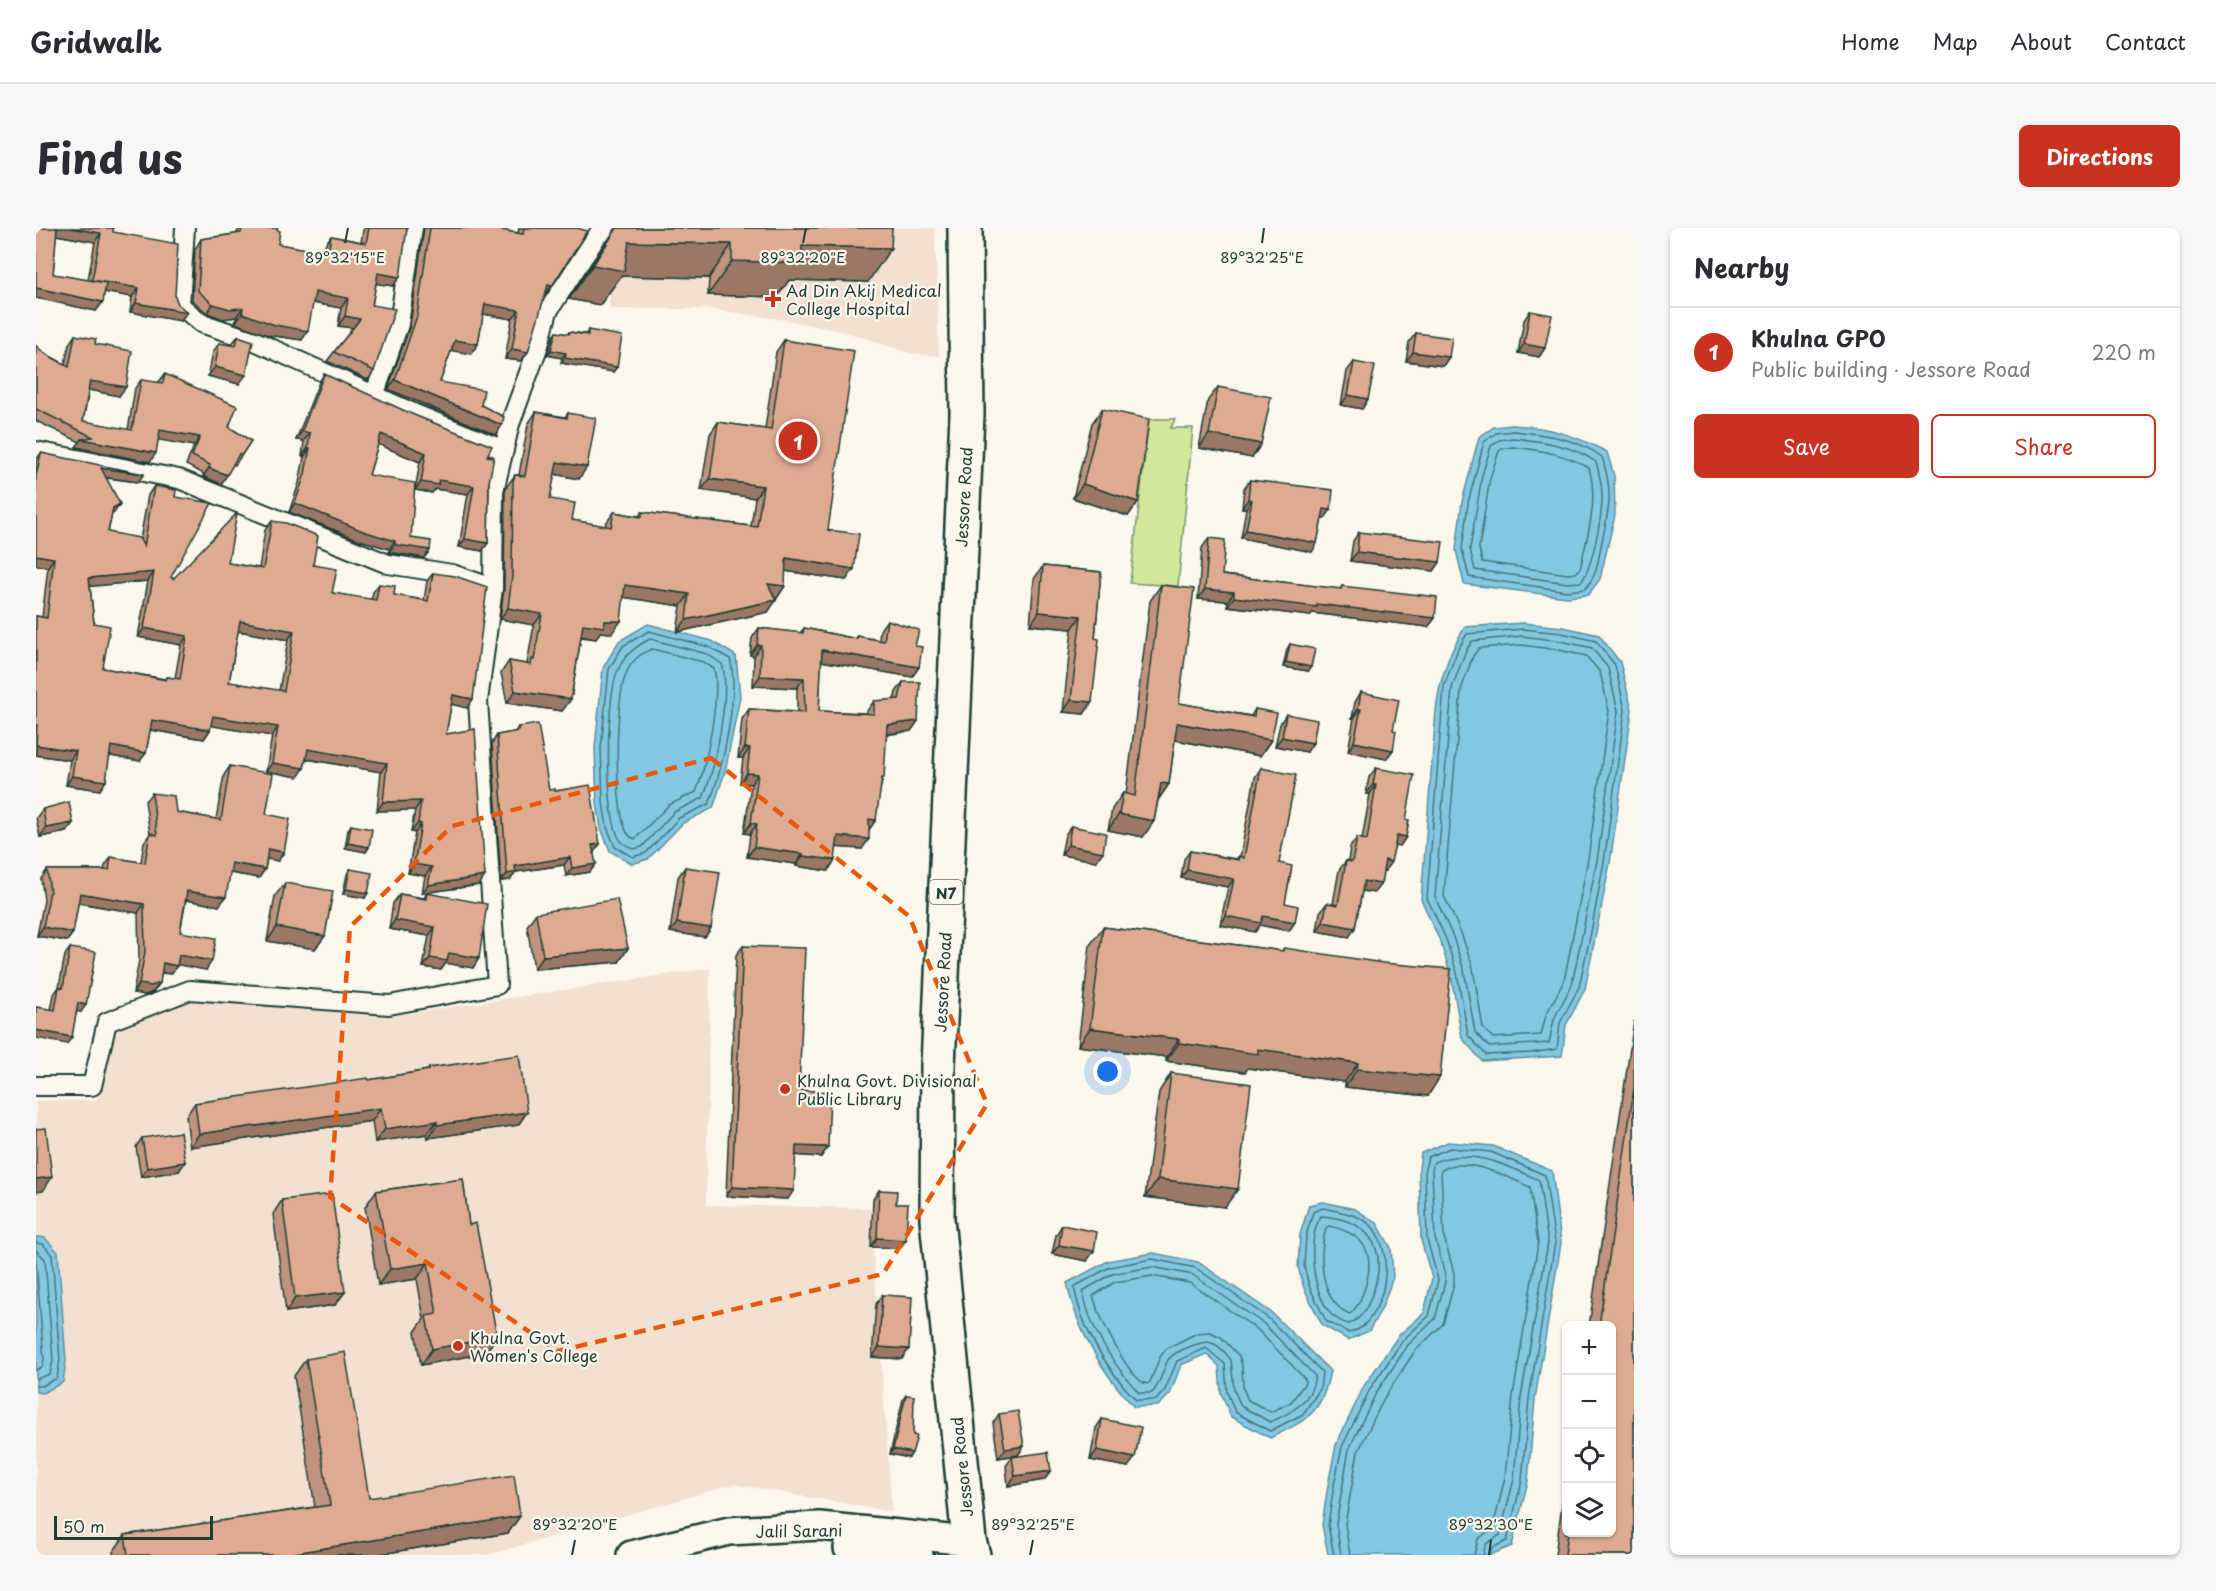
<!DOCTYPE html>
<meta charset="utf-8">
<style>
body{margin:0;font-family:"Playpen Sans",sans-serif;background:#f7f7f7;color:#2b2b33}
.controls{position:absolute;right:18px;bottom:18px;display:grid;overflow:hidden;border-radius:9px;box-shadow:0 2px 4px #0004}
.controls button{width:54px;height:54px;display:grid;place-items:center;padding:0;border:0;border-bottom:2px solid #e1e1e2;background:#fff;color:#2b2b33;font:30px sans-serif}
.scale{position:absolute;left:18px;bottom:15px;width:159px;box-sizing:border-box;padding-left:6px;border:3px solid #1f3d34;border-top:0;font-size:16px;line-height:21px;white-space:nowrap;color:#1f3d34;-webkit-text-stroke:4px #fbf7ec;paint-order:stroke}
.you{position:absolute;left:1072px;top:844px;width:21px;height:21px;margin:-15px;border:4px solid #fff;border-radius:50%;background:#1a73e8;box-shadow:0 0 0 9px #1a73e833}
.badge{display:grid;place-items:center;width:39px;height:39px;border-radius:50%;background:#c8321e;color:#fff;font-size:20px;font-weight:700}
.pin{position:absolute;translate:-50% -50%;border:3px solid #fff;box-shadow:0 2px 6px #0006}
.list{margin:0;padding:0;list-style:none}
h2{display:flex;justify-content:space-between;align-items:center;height:78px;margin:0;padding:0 24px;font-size:26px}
h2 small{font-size:20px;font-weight:400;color:#7c7c81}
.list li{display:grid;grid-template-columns:39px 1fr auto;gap:18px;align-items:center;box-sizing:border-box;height:90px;padding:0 24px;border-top:2px solid #e1e1e2}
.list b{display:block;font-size:22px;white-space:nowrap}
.list p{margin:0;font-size:20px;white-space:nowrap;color:#7c7c81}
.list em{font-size:20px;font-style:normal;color:#7c7c81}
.actions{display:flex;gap:12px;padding:18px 24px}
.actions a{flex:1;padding:14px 0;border:2px solid #c8321e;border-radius:9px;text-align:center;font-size:21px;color:#c8321e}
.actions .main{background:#c8321e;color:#fff}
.icon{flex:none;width:33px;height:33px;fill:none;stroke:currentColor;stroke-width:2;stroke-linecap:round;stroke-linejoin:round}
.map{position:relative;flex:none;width:1598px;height:1327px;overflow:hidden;border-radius:9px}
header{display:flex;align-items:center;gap:36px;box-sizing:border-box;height:84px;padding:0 30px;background:#fff;border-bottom:2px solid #e1e1e2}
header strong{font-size:28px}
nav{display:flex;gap:33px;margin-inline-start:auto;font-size:21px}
.intro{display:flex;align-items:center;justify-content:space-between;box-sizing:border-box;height:144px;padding:0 36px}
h1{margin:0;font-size:42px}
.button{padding:15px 27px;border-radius:9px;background:#c8321e;color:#fff;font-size:21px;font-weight:700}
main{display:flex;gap:36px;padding:0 36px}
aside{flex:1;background:#fff;border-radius:9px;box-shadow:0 2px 4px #0004}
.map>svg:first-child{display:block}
.built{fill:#f2e0d1}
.green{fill:#d1e79c;stroke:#789268;stroke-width:1.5}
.water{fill:#82c8e3;stroke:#5a909d;stroke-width:1.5}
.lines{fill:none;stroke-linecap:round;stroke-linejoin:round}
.shore{stroke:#47757a;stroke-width:1.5}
.street-casing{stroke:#1f3d34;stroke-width:22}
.secondary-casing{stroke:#1f3d34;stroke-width:32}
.highway-casing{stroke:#1f3d34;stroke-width:38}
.street{stroke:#fbf7ec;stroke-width:18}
.secondary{stroke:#fbf7ec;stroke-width:27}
.highway{stroke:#fbf7ec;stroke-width:33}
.wall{fill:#bf937d;stroke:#1f3d34;stroke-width:1.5;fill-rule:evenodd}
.shaded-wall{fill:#9b7866;stroke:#1f3d34;stroke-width:1.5}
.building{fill:#deab91;stroke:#1f3d34;stroke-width:1.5;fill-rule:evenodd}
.marked{fill:none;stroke:#e8590c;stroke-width:4.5;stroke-dasharray:12 8;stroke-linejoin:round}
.ticks{fill:none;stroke:#1f3d34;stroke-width:2}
.poi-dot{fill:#c8321e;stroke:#fbf7ec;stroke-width:2}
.labels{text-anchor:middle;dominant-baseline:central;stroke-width:4.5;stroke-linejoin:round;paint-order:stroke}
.shield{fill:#fbf7ec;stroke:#61756b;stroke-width:1.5}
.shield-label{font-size:15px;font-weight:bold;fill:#1f3d34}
.poi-label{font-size:16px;fill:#1f3d34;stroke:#fbf7ec;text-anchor:start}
.street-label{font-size:16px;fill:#1f3d34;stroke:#fbf7ec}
.ticks-label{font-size:15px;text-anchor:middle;fill:#1f3d34;stroke:#fbf7ec;stroke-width:4.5;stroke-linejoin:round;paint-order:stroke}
</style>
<header>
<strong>Gridwalk</strong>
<nav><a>Home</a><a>Map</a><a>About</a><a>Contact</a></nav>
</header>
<div class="intro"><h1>Find us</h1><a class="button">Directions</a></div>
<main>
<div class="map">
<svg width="1598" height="1327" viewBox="0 0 1598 1327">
<rect width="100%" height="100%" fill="#fbf7ec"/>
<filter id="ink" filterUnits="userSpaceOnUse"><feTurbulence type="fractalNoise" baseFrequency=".0167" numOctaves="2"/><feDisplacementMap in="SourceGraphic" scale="12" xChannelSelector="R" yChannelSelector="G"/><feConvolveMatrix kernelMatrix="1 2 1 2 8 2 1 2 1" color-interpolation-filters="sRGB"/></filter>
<g filter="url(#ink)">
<g class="built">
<path d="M 560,0 L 899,0 L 903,128 L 874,125 L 813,105 L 750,92 L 673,81 L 573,81 L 574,61 L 524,49 L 539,7 Z"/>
<path d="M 674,740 L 670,977 L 834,980 L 856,1284 L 698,1256 L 452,1327 L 0,1327 L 0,873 L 61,872 L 79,801 L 155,771 L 355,788 Z"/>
</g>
<path class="green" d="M 1113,191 L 1139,191 L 1135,200 L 1157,200 L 1142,358 L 1094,355 Z"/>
<g class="water">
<path d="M 1477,197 C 1516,200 1536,206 1571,224 L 1578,248 L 1579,287 L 1564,351 L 1552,367 L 1531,369 L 1428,356 L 1420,322 L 1426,274 L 1443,209 L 1458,199 Z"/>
<path d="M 1487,395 L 1527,399 L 1563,407 L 1584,434 L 1596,482 L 1574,635 L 1560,705 L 1549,761 L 1530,797 L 1526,828 L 1446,833 L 1426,810 L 1415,747 L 1404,713 L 1385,671 L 1400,483 C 1403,452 1412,426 1429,399 Z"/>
<path d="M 612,396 L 676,413 L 700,428 L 704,469 L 689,544 L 677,580 L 647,595 L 612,631 L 596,636 L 574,623 L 565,600 L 561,575 L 559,520 L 567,440 L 583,413 Z"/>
<path d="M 1412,914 L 1457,918 L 1516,943 L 1525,1015 L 1499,1171 L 1492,1253 L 1476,1318 L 1454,1327 L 1294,1327 L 1292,1326 L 1286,1297 L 1292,1257 L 1300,1217 L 1328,1158 L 1362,1108 L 1388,1085 L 1396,1050 L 1385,1012 L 1383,941 L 1385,925 Z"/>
<path d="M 1287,974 L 1319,981 L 1341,995 L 1355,1020 L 1357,1049 L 1346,1080 L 1333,1103 L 1312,1112 L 1286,1097 L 1268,1060 L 1262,1039 L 1264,1007 L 1273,977 Z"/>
<path d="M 0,1009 L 9,1010 L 22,1024 L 30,1133 L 27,1154 L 7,1165 L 0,1164 Z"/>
<path d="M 1117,1025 L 1162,1034 L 1236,1085 L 1294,1143 C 1286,1186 1271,1192 1234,1210 L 1195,1189 L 1185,1165 L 1183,1138 L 1170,1126 L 1145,1137 L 1134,1166 L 1122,1178 L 1098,1179 C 1065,1143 1041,1103 1031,1055 L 1072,1033 Z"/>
</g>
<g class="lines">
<g class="shore">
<path d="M 1477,203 C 1508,206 1541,210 1566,229 C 1578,267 1573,280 1565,318 C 1562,334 1561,348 1549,361 L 1531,363 L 1433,349 L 1426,321 L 1432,275 L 1448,214 L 1460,205 Z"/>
<path d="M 1477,210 C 1506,213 1536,217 1560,234 C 1563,245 1566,255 1566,267 C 1567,285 1556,341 1545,354 L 1532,355 L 1439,342 L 1434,321 L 1446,247 L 1455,218 L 1463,212 Z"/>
<path d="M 1477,219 C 1503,222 1530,226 1553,240 C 1563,274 1551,308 1544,341 L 1540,345 L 1532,346 L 1446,334 L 1443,320 L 1454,250 L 1463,223 L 1466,221 Z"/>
<path d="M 1486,401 L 1526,405 L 1560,413 L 1579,437 L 1589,482 L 1568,634 L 1555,704 L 1543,759 L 1524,795 L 1521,821 L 1495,825 L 1450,827 L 1432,807 L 1421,745 L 1410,711 L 1391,670 L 1408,458 L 1422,421 L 1431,406 Z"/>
<path d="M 613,403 L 673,419 L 694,431 C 704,464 686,543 673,576 L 643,590 L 610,625 L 597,629 L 579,619 L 571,599 L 567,574 L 565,520 L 573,441 L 587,418 Z"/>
<path d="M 1486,408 L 1525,413 L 1556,420 L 1572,440 L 1582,483 L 1561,633 L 1536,756 L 1518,791 L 1513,815 L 1453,819 L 1439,804 L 1428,742 L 1417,709 L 1399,669 L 1416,460 L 1429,425 L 1436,413 Z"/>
<path d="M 614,411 L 671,426 L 686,436 C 695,465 679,541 667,570 L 638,584 L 606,619 L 598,621 C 594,619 589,617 586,614 C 567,595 570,466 582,442 C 589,426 599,419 614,411 Z"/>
<path d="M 1486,417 L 1523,422 L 1550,428 L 1564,444 L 1573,483 L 1552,631 L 1528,753 L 1510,787 L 1505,807 L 1457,810 L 1447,800 L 1437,740 L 1425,705 L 1408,668 L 1425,462 L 1437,428 L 1443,420 Z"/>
<path d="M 616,421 L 667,434 L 678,441 C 685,466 670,539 660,564 L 633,577 L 599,611 C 596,610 594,609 592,606 C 577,584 579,470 590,446 C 595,433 603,426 616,421 Z"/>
<path d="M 1287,980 C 1304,984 1327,986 1338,1001 C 1357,1028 1351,1072 1329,1096 C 1326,1101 1318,1103 1313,1105 L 1290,1093 L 1273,1058 L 1268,1038 L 1270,1008 L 1277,984 Z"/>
<path d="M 1285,988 C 1332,991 1353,1019 1337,1064 C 1332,1078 1327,1090 1313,1096 C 1308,1095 1301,1091 1297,1088 C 1276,1068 1270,1011 1285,988 Z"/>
<path d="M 1293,998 C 1331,1006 1340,1027 1328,1063 C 1325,1071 1321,1081 1314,1086 C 1284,1075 1282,1026 1290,1000 Z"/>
<path d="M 0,1015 L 7,1016 L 16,1027 L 24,1132 L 21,1150 L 6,1158 L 0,1158"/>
<path d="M 0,1022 L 9,1031 L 17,1132 L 14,1146 L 0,1151"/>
<path d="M 1116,1031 L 1160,1040 L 1232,1090 L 1286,1144 L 1284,1161 L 1267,1186 L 1234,1203 L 1199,1184 L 1191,1164 L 1189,1136 L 1170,1120 L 1141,1133 L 1129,1162 L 1120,1172 L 1100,1172 C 1071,1141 1046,1102 1038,1059 L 1074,1039 Z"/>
<path d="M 0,1034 L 8,1132 L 6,1139 L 0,1142"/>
<path d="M 1116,1039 L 1157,1047 L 1228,1096 L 1279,1148 C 1276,1173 1256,1185 1234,1194 L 1205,1178 L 1198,1162 L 1195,1132 C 1179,1110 1171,1111 1148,1121 C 1142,1124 1136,1126 1132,1132 C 1126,1143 1125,1156 1116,1165 L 1103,1165 C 1078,1137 1053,1100 1047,1063 L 1076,1046 Z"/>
<path d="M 1116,1048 L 1154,1055 L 1222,1102 L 1269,1151 L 1269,1155 L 1255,1174 L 1235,1184 L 1212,1172 L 1207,1160 L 1206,1137 L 1203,1128 L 1185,1109 L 1174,1104 L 1161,1105 L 1131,1120 L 1124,1129 L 1114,1154 L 1111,1156 C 1092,1152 1063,1087 1057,1068 L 1079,1054 Z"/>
<path d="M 1298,1327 L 1292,1297 L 1298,1257 L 1306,1219 L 1334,1161 L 1367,1112 L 1393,1088 L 1402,1052 L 1391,1011 L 1389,941 L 1392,929 L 1414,920 L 1455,924 L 1509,947 L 1519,1015 L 1493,1170 L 1486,1252 L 1471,1313 L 1456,1320 L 1454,1327"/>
<path d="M 1305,1327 L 1300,1296 L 1313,1221 L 1340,1165 L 1372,1117 L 1399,1091 L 1409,1054 L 1409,1047 L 1399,1010 L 1396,942 L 1398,934 C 1433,919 1470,937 1503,952 L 1512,1015 L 1485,1169 L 1478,1251 L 1464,1307 L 1450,1316 L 1447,1327"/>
<path d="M 1314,1327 L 1309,1296 L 1322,1224 L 1348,1170 L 1379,1123 L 1407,1096 L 1418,1056 L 1418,1045 L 1408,1009 L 1405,943 C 1424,925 1474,950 1494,959 L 1502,1015 L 1477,1168 L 1469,1249 L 1457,1300 L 1442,1311 L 1438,1327"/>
</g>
<g class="street-casing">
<g id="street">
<path d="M 149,0 L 144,77 L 165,95 L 219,113 L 377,185 L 468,222"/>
<path d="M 338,168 L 363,96 L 377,0"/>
<path d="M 0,223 L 143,251 L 352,336 L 416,346 L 457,360"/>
<path d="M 0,858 L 56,858 L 71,794 L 154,762 L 353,777 L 461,757 L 442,473 L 457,360 L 458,263 L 474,196 L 503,117 L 512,83 L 563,5 L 580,0"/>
</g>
</g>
<g class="secondary-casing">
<g id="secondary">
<path d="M 812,1320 L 883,1327"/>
<path d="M 595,1327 L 693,1303 L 783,1298 L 933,1313"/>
</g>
</g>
<g class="highway-casing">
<path id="highway" d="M 929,0 L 931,186 L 902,838 L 901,991 L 933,1313 L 937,1327"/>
</g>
<use href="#street" class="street"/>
<use href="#secondary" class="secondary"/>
<use href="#highway" class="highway"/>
</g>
<g class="wall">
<path d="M 0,0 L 77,4 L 139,68 L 145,93 L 94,84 L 96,69 L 68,64 L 67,74 L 60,83 L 0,70 ZM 20,7 L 59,14 L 52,52 L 17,46 Z"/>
<path d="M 204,0 L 241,0 L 242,16 L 287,24 L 288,18 L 295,8 L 325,14 L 327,2 L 329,0 L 371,0 L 357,58 L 340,55 L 336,77 L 338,143 L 332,152 L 291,133 L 317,100 L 302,98 L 305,80 L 277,75 L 266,112 L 232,107 L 199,95 L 200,89 L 187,91 L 171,85 L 156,72 L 159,21 L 165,11 L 200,6 Z"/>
<path d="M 388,0 L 455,0 L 482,5 L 483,0 L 541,0 L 509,67 L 485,133 L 469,131 L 476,91 L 447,86 L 442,116 L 435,126 L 415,122 L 404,154 L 445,177 L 460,207 L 352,161 L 374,98 Z"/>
<path d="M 580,0 L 856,0 L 832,54 L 753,52 L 741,69 L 672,67 L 673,50 L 585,48 L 564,77 L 533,71 Z"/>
<path d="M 1494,83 L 1509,120 L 1503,129 L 1482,125 L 1488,92 Z"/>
<path d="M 552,102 L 581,139 L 577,144 L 525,135 L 526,130 L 511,127 L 517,109 L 520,104 L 532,106 L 533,104 L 550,106 Z"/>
<path d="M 1380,105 L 1413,129 L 1407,138 L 1370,133 L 1373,114 Z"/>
<path d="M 39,107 L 59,116 L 83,168 L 53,162 L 47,193 L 92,202 L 99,160 L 105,152 L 122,155 L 129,146 L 193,199 L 215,213 L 199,237 L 197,236 L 185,256 L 167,248 L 168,246 L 150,237 L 158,218 L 122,211 L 114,234 L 40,219 L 44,214 L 0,193 L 0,118 L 8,125 L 29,136 L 33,116 Z"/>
<path d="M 202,108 L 203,156 L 172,148 L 177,124 L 183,115 L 195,117 Z"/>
<path d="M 748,112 L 792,302 L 818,341 L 810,352 L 749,343 L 749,358 L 741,370 L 739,370 L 740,372 L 732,384 L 641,404 L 645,378 L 587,369 L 576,405 L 564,404 L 560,411 L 545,409 L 535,471 L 526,483 L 471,475 L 465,445 L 473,433 L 491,436 L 498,397 L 464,391 L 468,360 L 469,264 L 471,258 L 479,247 L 483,247 L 492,196 L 500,184 L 529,189 L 532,185 L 543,251 L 518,246 L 514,271 L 536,292 L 569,298 L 570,295 L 578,284 L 603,288 L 606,284 L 715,298 L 719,270 L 665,262 L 674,206 L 682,194 L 729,201 L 740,124 Z"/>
<path d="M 1318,134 L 1332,171 L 1326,181 L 1305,177 L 1311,143 Z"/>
<path d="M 288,146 L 451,228 L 453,254 L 452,315 L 446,323 L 423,319 L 432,266 L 399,261 L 396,265 L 379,262 L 384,234 L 342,216 L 333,247 L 375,310 L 394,322 L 388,330 L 355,325 L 353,324 L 353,321 L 321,311 L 253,284 L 263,255 L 268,229 L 266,228 L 268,213 L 260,212 L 283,154 Z"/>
<path d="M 1182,159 L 1225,216 L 1216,230 L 1163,220 L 1172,172 Z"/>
<path d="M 1066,181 L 1102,274 L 1092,288 L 1037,270 L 1056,195 Z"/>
<path d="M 5,225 L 102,254 L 70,250 L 84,276 L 78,285 L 76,286 L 72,304 L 104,312 L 112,267 L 118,258 L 139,269 L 135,349 L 137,351 L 192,335 L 223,340 L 229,302 L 236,293 L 277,337 L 296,365 L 335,372 L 337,364 L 343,356 L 358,367 L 388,372 L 391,353 L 397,345 L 437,471 L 431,480 L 415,476 L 410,506 L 443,657 L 386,665 L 389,648 L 372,645 L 379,605 L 375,604 L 379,582 L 341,583 L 345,544 L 270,531 L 268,540 L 262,549 L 230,543 L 236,508 L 175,497 L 174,502 L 168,511 L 114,502 L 110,525 L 104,533 L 74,528 L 64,562 L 30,557 L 34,532 L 0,527 L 0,388 L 6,389 L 12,339 L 0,337 L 0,232 ZM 112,353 L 102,409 L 145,417 L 139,450 L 131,449 L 129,451 L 67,440 L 58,395 L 54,358 ZM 202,403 L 252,412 L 243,463 L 193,454 Z"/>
<path d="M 1214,252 L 1289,290 L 1286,289 L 1281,315 L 1276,324 L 1205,310 L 1210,280 L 1206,280 L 1208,260 Z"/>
<path d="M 1323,304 L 1404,334 L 1398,343 L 1314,333 L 1317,313 Z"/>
<path d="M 1173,310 L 1186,347 L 1304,361 L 1306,358 L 1399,390 L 1392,399 L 1276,385 L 1274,388 L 1191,378 L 1192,373 L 1162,371 L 1166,320 Z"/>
<path d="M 1007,338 L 1065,344 L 1059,410 L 1056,474 L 1048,486 L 1027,484 L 1036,401 L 994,397 L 998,351 Z"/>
<path d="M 1125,357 L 1143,475 L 1215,488 L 1219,481 L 1235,512 L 1224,528 L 1139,512 L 1133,556 L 1122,572 L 1118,593 L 1107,609 L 1072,602 L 1076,581 L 1087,565 L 1090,566 L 1114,373 Z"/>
<path d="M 851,392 L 879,418 L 883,439 L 876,449 L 785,433 L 783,483 L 831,485 L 831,483 L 838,473 L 858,472 L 860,464 L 867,454 L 882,493 L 875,503 L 850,507 L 846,554 L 833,602 L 826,621 L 801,619 L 792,643 L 760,638 L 760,636 L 711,629 L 714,606 L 708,605 L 715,556 L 704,555 L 707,530 L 702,530 L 706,491 L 713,481 L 761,484 L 761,460 L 717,458 L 718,428 L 714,427 L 716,410 L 723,400 L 764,405 L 768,400 L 820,411 L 821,408 L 843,412 L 844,402 Z"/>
<path d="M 1254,416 L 1272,443 L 1247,439 L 1251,421 Z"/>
<path d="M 1325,464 L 1357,522 L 1350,531 L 1312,523 L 1318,490 L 1316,490 L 1319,474 Z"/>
<path d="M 1250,486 L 1271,524 L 1239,518 L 1244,496 Z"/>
<path d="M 482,499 L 513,562 L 519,563 L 558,624 L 554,644 L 530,648 L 528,637 L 480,644 L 474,652 L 465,653 L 456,515 L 461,507 L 479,504 Z"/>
<path d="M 194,538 L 230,586 L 248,624 L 242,633 L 231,631 L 229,641 L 223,650 L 194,645 L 183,678 L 150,672 L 144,704 L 170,742 L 141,736 L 135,746 L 125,745 L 124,755 L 117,764 L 109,767 L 97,765 L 103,732 L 102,685 L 42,675 L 37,705 L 31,713 L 1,708 L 8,672 L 5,651 L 11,642 L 68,642 L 69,638 L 75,629 L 105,634 L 108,614 L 114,606 L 109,573 L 116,565 L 140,584 L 180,591 L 188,547 Z"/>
<path d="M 1225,540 L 1243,635 L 1249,675 L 1259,694 L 1253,703 L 1224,697 L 1219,704 L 1184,697 L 1192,659 L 1145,650 L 1148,631 L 1154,623 L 1200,631 L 1203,628 L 1204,629 L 1219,549 Z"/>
<path d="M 1340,540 L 1370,592 L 1370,609 L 1364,618 L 1359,617 L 1349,643 L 1347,643 L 1338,665 L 1326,663 L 1319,700 L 1313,709 L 1281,703 L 1284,684 L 1291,675 L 1297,676 L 1303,642 L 1310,633 L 1312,633 L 1314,619 L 1321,610 L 1326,611 L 1334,566 L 1330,566 L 1333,549 Z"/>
<path d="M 7,581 L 37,595 L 30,604 L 4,609 L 0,590 Z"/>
<path d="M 315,597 L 333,619 L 330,624 L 309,620 L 312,602 Z"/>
<path d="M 1035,598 L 1060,633 L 1025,627 L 1029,607 Z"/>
<path d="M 649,639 L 675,700 L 669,709 L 634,704 L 642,649 Z"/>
<path d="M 314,641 L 329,670 L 307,666 L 311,646 Z"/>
<path d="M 249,655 L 289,708 L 279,721 L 231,713 L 239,668 Z"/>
<path d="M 391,665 L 443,730 L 437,740 L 410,735 L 405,742 L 387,739 L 393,708 L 353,701 L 357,675 L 364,666 L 388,670 Z"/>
<path d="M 500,685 L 592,720 L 583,734 L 498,741 L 491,698 Z"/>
<path d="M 1067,699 L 1246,723 L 1248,720 L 1392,868 L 1309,859 L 1309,854 L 1212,840 L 1209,844 L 1130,833 L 1131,829 L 1042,818 L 1054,717 Z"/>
<path d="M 707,718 L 763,862 L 792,919 L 785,929 L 760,927 L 752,971 L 690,968 L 700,727 Z"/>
<path d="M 34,720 L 45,784 L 41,783 L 31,816 L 15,782 L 18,766 L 23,759 L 29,727 Z"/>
<path d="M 1598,793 L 1598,1327 L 1519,1327 L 1530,1248 L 1530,1305 L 1575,1305 L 1575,1098 L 1553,1098 Z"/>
<path d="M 393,840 L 491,884 L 482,897 L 392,910 L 391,906 L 339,914 L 336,893 L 154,919 L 150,888 L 159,875 L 333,852 L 392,842 Z"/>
<path d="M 1135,845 L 1189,979 L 1109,969 L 1123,864 Z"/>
<path d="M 106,910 L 143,943 L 105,949 L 100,919 Z"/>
<path d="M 427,951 L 449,1125 L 385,1137 L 379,1104 L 388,1091 L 381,1051 L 342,1057 L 329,979 L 340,963 Z"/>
<path d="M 843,962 L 860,976 L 864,1020 L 835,1019 L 837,971 Z"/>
<path d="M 246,972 L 309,1064 L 299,1077 L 250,1084 L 237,986 Z"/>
<path d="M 1026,997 L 1051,1033 L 1016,1026 L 1020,1007 Z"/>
<path d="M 846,1067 L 866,1131 L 836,1129 L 840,1076 Z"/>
<path d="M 270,1131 L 333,1270 L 484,1288 L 472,1305 L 339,1327 L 77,1327 L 77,1324 L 89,1307 L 279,1279 L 258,1148 Z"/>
<path d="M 870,1167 L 877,1207 L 873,1230 L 854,1226 L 867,1171 Z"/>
<path d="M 963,1186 L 988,1218 L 982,1227 L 962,1230 L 957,1195 Z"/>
<path d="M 1066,1191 L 1092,1239 L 1054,1232 L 1060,1200 Z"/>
<path d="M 976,1229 L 1015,1243 L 1008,1252 L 972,1258 L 970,1238 Z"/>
</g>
<g class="shaded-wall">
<path d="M 19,0 L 35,0 L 65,5 L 59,14 L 15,6 Z"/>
<path d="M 593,14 L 696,16 L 673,50 L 585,48 L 564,77 L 533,71 L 557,37 Z"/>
<path d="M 766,18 L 855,20 L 832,54 L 753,52 L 741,69 L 672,67 L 696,33 Z"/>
<path d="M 342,45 L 364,49 L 357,58 L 335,55 Z"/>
<path d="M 56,52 L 103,60 L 96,69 L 50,61 Z"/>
<path d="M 512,57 L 516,58 L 509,67 Z"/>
<path d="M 0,60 L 67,74 L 60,83 L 0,70 Z"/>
<path d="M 279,64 L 312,70 L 305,80 L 272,74 Z"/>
<path d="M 100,75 L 151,84 L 145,93 L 94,84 Z"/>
<path d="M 177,76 L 207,80 L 200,89 L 187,91 L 171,85 Z"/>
<path d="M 449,76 L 483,82 L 476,91 L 442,85 Z"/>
<path d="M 206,85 L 272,103 L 266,112 L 232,107 L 199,95 Z"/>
<path d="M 309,88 L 324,91 L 317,100 L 302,98 Z"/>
<path d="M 419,112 L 442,116 L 435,126 L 412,122 Z"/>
<path d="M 1488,116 L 1509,120 L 1503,129 L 1482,125 Z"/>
<path d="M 476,121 L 492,124 L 485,133 L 469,131 Z"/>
<path d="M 515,122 L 530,125 L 526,130 L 511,127 Z"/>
<path d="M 1377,124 L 1413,129 L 1407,138 L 1370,133 Z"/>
<path d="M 529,130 L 581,139 L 577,144 L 525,135 Z"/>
<path d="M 179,139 L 210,147 L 203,156 L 172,148 Z"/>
<path d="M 359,152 L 466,197 L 460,207 L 352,161 Z"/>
<path d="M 54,153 L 90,159 L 83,168 L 48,161 Z"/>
<path d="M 1312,167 L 1332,171 L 1326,181 L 1305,177 Z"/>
<path d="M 124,202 L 164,209 L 158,218 L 118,211 Z"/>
<path d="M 266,203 L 274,205 L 268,213 L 260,212 Z"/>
<path d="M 345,206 L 390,225 L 384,234 L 339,215 Z"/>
<path d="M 1173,206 L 1225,216 L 1216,230 L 1163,220 Z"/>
<path d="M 46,211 L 120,225 L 114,234 L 40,219 Z"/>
<path d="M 272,220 L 274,220 L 268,229 L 266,228 Z"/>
<path d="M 521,234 L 551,239 L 543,251 L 513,245 Z"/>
<path d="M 65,240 L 108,246 L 102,254 L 59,248 Z"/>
<path d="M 173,240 L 191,247 L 185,256 L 167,248 Z"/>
<path d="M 674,251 L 727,258 L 719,270 L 665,262 Z"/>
<path d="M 403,252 L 438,258 L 432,266 L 399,261 L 396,265 L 379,262 L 385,254 Z"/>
<path d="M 1047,256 L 1102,274 L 1092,288 L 1037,270 Z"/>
<path d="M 1212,271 L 1216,272 L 1210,280 L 1206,280 Z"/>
<path d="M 259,275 L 359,313 L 353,321 L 321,311 L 253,284 Z"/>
<path d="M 84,276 L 78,285 L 71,288 L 77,280 Z"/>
<path d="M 1288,281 L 1295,282 L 1289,290 L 1282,289 Z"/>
<path d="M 1210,302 L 1281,315 L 1276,324 L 1205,310 Z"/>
<path d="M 429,311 L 452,315 L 446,323 L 423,319 Z"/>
<path d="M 359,316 L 394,322 L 388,330 L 353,324 Z"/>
<path d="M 1321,324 L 1404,334 L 1398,343 L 1314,333 Z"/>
<path d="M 0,327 L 18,330 L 12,339 L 0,337 Z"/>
<path d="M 750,330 L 818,341 L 810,352 L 741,342 Z"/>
<path d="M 118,344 L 112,353 L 47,359 L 53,350 Z"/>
<path d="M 732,356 L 749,358 L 741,370 L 724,367 Z"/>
<path d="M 589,357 L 653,366 L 645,378 L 580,368 Z"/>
<path d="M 1169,361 L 1198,364 L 1192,373 L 1162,371 Z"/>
<path d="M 1198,369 L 1281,376 L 1399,390 L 1392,399 L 1276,385 L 1274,388 L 1191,378 Z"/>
<path d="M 740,372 L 732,384 L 641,404 L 650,392 Z"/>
<path d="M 472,380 L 506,386 L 498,397 L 464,391 Z"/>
<path d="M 1003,384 L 1045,388 L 1036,401 L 994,397 Z"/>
<path d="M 204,393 L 258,403 L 252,412 L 197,402 Z"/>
<path d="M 569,393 L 585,393 L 576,405 L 564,404 L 560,411 L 539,407 L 547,396 Z"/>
<path d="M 108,400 L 151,408 L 145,417 L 102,409 Z"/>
<path d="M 721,417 L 725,417 L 718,428 L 714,427 Z"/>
<path d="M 786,422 L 883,439 L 876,449 L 779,432 Z"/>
<path d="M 1250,434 L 1275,439 L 1272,443 L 1247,439 Z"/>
<path d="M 724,448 L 768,450 L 761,460 L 717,458 Z"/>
<path d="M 479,463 L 535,471 L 526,483 L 471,475 Z"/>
<path d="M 417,467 L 437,471 L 431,480 L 411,475 Z"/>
<path d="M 1035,472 L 1056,474 L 1048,486 L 1027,484 Z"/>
<path d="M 1322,481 L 1325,481 L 1318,490 L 1316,490 Z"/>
<path d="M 177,488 L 242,499 L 236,508 L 171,497 Z"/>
<path d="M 116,492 L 174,502 L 168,511 L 110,501 Z"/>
<path d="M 882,493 L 875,503 L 844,507 L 851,497 Z"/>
<path d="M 1141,495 L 1235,512 L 1224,528 L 1130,510 Z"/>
<path d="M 1246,509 L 1277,515 L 1271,524 L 1239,518 Z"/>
<path d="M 1318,514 L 1357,522 L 1350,531 L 1312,523 Z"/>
<path d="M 0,517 L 40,523 L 34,532 L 0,527 Z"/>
<path d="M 75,518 L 110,525 L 104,533 L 69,527 Z"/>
<path d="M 709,520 L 714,520 L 707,530 L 702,530 Z"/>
<path d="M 272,521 L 351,535 L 345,544 L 266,530 Z"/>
<path d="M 236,535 L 268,540 L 262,549 L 230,543 Z"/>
<path d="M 711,545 L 722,546 L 715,556 L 704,555 Z"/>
<path d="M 36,548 L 70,553 L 64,562 L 30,557 Z"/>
<path d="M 1125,555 L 1133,556 L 1122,572 Z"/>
<path d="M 1337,557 L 1340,557 L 1334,566 L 1330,566 Z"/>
<path d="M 385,573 L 379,582 L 341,583 L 347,574 Z"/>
<path d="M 1083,586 L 1118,593 L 1107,609 L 1072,602 Z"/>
<path d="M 833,591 L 840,592 L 833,602 L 826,601 Z"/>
<path d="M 37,595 L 30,604 L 4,609 L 10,600 Z"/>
<path d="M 382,595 L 385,596 L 379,605 L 375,604 Z"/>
<path d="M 715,595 L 721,596 L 714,606 L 708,605 Z"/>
<path d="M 1361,607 L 1370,609 L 1364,618 L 1354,616 Z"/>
<path d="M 802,608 L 833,611 L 826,621 L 795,619 Z"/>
<path d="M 312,615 L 333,619 L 330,624 L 309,620 Z"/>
<path d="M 564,616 L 558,624 L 551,625 L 556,617 Z"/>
<path d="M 1032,617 L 1067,624 L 1060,633 L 1025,627 Z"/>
<path d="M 718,619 L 767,626 L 760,636 L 711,629 Z"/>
<path d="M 232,621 L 248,624 L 242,633 L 226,630 Z"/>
<path d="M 767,628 L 799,632 L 792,643 L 760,638 Z"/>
<path d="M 534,629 L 528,637 L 480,644 L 474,652 L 465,653 L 471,646 L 479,638 Z"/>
<path d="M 1349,632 L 1355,634 L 1349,643 L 1343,642 Z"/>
<path d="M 196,635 L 229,641 L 223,650 L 189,644 Z"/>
<path d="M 378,636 L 396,639 L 389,648 L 372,645 Z"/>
<path d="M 560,636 L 554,644 L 530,648 L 536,640 Z"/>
<path d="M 1151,642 L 1198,651 L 1192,659 L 1145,650 Z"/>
<path d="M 449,648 L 443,657 L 386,665 L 392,657 Z"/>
<path d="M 1328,653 L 1345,656 L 1338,665 L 1322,662 Z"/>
<path d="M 310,661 L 332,665 L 329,670 L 307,666 Z"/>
<path d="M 151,663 L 190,669 L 183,678 L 145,671 Z"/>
<path d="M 44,665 L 108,676 L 102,685 L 38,674 Z"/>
<path d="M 1190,688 L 1227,688 L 1259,694 L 1253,703 L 1224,697 L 1219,704 L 1184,697 Z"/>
<path d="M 359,692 L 399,699 L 393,708 L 353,701 Z"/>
<path d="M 1287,694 L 1319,700 L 1313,709 L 1281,703 Z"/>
<path d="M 641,695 L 675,700 L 669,709 L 634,704 Z"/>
<path d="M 7,699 L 37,705 L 31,713 L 1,708 Z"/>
<path d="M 241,699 L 289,708 L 279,721 L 231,713 Z"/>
<path d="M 592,720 L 583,734 L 498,741 L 507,728 Z"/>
<path d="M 413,725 L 443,730 L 437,740 L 410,735 L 405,742 L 387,739 L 394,730 Z"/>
<path d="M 143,727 L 176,733 L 170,742 L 137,736 Z"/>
<path d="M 127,735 L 141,738 L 135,746 L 121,744 Z"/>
<path d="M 124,755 L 117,764 L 109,767 L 97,765 L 103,756 Z"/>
<path d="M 42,775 L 50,777 L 45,784 L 37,783 Z"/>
<path d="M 1054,800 L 1143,811 L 1131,829 L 1042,818 Z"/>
<path d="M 0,802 L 36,809 L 31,816 L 0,810 Z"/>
<path d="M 1143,815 L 1222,821 L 1322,835 L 1309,854 L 1212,840 L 1209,844 L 1130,833 Z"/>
<path d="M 1321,841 L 1404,849 L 1392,868 L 1309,859 Z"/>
<path d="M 345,880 L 336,893 L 154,919 L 163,906 Z"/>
<path d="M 491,884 L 482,897 L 392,910 L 401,897 Z"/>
<path d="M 401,893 L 391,906 L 339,914 L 349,901 Z"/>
<path d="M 760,918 L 792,919 L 785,929 L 754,927 Z"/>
<path d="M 149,934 L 143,943 L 105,949 L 111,940 Z"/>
<path d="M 16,949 L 7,963 L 0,964 L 0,951 Z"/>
<path d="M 1122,951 L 1202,961 L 1189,979 L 1109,969 Z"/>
<path d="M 696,959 L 758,962 L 752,971 L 690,968 Z"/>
<path d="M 841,1010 L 870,1012 L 864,1020 L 835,1019 Z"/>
<path d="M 1023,1017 L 1058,1023 L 1051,1033 L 1016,1026 Z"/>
<path d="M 392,1035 L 381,1051 L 342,1057 L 354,1041 Z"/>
<path d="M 309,1064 L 299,1077 L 250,1084 L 259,1070 Z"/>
<path d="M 461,1109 L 449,1125 L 385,1137 L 396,1121 Z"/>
<path d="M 843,1119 L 873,1121 L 866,1131 L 836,1129 Z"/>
<path d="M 988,1218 L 982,1227 L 962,1230 L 969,1221 Z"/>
<path d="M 857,1221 L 876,1225 L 873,1230 L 854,1226 Z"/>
<path d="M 1061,1222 L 1099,1230 L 1092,1239 L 1054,1232 Z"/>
<path d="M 1015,1243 L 1008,1252 L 972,1258 L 979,1248 Z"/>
<path d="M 484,1288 L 472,1305 L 339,1327 L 246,1327 Z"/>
</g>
<g class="building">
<path d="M 0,0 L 21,0 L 17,46 L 70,55 L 67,74 L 0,60 Z"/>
<path d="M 35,0 L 77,0 L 77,4 L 142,16 L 139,68 L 142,76 L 151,84 L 100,75 L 103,60 L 56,52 L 65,5 Z"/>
<path d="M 206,0 L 241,0 L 241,2 L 244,3 L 242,16 L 292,25 L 295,8 L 330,15 L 333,0 L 371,0 L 364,49 L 342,45 L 336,77 L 359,81 L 338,143 L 298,124 L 324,91 L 309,88 L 312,70 L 279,64 L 272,103 L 239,97 L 206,85 L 207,80 L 194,81 L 177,76 L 162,63 L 165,11 L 205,5 Z"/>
<path d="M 394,0 L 455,0 L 487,6 L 488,0 L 541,0 L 551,3 L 516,58 L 512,57 L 492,124 L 476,121 L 483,82 L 449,76 L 442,116 L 419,112 L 404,154 L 448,162 L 445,177 L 468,189 L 466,197 L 359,152 L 381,88 Z"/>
<path d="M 581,0 L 856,0 L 855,20 L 766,18 L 765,35 L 696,33 L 696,16 L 593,14 L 588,43 L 557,37 Z"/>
<path d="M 1494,83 L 1516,87 L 1509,120 L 1488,116 Z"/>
<path d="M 552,102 L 586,108 L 581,139 L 529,130 L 530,125 L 515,122 L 520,104 L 533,106 L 533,104 L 552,107 Z"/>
<path d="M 1380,105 L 1416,110 L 1413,129 L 1377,124 Z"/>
<path d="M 39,107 L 60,111 L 59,116 L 96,123 L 90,159 L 54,153 L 47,193 L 96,202 L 105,152 L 127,155 L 129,146 L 201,178 L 193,199 L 215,213 L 205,228 L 203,226 L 191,247 L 173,240 L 174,237 L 156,228 L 164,209 L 124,202 L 120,225 L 46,211 L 57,209 L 0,181 L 0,118 L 8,125 L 33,139 Z"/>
<path d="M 202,108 L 217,113 L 210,147 L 179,139 L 183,115 L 200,118 Z"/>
<path d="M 748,112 L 818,123 L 792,302 L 823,306 L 818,341 L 750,330 L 749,358 L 732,356 L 740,372 L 650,392 L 653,366 L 589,357 L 585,393 L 569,393 L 568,399 L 547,396 L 535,471 L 479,463 L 473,433 L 495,437 L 496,431 L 498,432 L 506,386 L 472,380 L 476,348 L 477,253 L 479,247 L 489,248 L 500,184 L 531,190 L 532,185 L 560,190 L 551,239 L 521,234 L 514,271 L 539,275 L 536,292 L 575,299 L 578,284 L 606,289 L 606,284 L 721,299 L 727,258 L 674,251 L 682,194 L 735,202 Z"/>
<path d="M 1318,134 L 1339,138 L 1332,171 L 1312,167 Z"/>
<path d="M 288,146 L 378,187 L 456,218 L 451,228 L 458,229 L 453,254 L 452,315 L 429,311 L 438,258 L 403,252 L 402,257 L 385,254 L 390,225 L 345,206 L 333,247 L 379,255 L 375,310 L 395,313 L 394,322 L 361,317 L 359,316 L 359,313 L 327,303 L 259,275 L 269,246 L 274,220 L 272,220 L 274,205 L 266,203 Z"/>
<path d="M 1182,159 L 1235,169 L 1225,216 L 1173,206 Z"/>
<path d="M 1066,181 L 1113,191 L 1102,274 L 1047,256 Z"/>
<path d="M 5,225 L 108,246 L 65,240 L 84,276 L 77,280 L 72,304 L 103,310 L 108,319 L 118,258 L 140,262 L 139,269 L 176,275 L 135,349 L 137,351 L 201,285 L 192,335 L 227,341 L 236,293 L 250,295 L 282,308 L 277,337 L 301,341 L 296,365 L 340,372 L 343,356 L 359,358 L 358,367 L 392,373 L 397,345 L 419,348 L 451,359 L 437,471 L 417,467 L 410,506 L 439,501 L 449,648 L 392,657 L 396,639 L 378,636 L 385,596 L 382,595 L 385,573 L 347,574 L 351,535 L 272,521 L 268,540 L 236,535 L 242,499 L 177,488 L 174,502 L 116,492 L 110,525 L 75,518 L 70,553 L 36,548 L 40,523 L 0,517 L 1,497 L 0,497 L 0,388 L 11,390 L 18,330 L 0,327 L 0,242 L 1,244 ZM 118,344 L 108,400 L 151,408 L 144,451 L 131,449 L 130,452 L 67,440 L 74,398 L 58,395 L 53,350 ZM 204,393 L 258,403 L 248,463 L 193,454 Z"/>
<path d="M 1214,252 L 1297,262 L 1295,282 L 1288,281 L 1281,315 L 1210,302 L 1216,272 L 1212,271 Z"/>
<path d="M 1323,304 L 1407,314 L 1404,334 L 1321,324 Z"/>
<path d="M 1173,310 L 1189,312 L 1186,347 L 1305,361 L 1306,358 L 1401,369 L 1399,390 L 1281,376 L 1281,379 L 1198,369 L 1198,364 L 1169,361 Z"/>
<path d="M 1007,338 L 1065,344 L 1059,410 L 1063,411 L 1056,474 L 1035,472 L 1045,388 L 1003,384 Z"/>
<path d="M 1125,357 L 1158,361 L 1143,475 L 1218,489 L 1219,481 L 1241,485 L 1235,512 L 1141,495 L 1133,556 L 1125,555 L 1118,593 L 1083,586 L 1087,565 L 1099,568 Z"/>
<path d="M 851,392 L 883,402 L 879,418 L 886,419 L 883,439 L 786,422 L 783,483 L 838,486 L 838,473 L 863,471 L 867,454 L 884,454 L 882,493 L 851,497 L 848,550 L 846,550 L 840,592 L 833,591 L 833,611 L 802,608 L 799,632 L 767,628 L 767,626 L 718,619 L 721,596 L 715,595 L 722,546 L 711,545 L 714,520 L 709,520 L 713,481 L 769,485 L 768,450 L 724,448 L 725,417 L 721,417 L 723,400 L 767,405 L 768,400 L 821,411 L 821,408 L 848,413 Z"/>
<path d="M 1254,416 L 1279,421 L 1275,439 L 1250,434 Z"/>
<path d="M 1325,464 L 1363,472 L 1357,502 L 1360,503 L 1357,522 L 1318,514 L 1325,481 L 1322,481 Z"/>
<path d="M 1250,486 L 1281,492 L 1277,515 L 1246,509 Z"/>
<path d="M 502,496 L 513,562 L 519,561 L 519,563 L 554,557 L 564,616 L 556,617 L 560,636 L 536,640 L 534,629 L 479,638 L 480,644 L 471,646 L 461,507 L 483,503 L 482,499 Z"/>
<path d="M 194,538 L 237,546 L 230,586 L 254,591 L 248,624 L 232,621 L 229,641 L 196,635 L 190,669 L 151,663 L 144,704 L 180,710 L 176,733 L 143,727 L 141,738 L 127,735 L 124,755 L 115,758 L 103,756 L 109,724 L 108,676 L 44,665 L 37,705 L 7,699 L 14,663 L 11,642 L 73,642 L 75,629 L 109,635 L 114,605 L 121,607 L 116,565 L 138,568 L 140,584 L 185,592 Z"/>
<path d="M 1225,540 L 1260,547 L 1243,635 L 1256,638 L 1249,675 L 1262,678 L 1259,694 L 1227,688 L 1225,695 L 1190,688 L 1198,651 L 1151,642 L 1154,623 L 1202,632 L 1203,628 L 1208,630 Z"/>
<path d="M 1340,540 L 1378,547 L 1370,592 L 1373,592 L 1370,609 L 1361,607 L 1355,634 L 1349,632 L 1345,656 L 1328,653 L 1319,700 L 1287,694 L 1291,675 L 1302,677 L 1310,633 L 1316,634 L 1321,610 L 1331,612 L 1340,557 L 1337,557 Z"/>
<path d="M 33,574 L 37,595 L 10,600 L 7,581 Z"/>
<path d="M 315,597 L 336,601 L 333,619 L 312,615 Z"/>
<path d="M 1035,598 L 1070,605 L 1067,624 L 1032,617 Z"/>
<path d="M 649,639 L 684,644 L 675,700 L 641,695 Z"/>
<path d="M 314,641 L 336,645 L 332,665 L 310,661 Z"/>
<path d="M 249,655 L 297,663 L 289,708 L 241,699 Z"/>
<path d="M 391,665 L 451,676 L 443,730 L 413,725 L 411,733 L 394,730 L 399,699 L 359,692 L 364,666 L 390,671 Z"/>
<path d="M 581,671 L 592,720 L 507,728 L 500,685 Z"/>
<path d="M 1067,699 L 1247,723 L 1248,720 L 1347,735 L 1415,741 L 1404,849 L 1321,841 L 1322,835 L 1222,821 L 1222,826 L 1143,815 L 1143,811 L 1054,800 Z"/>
<path d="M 707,718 L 769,720 L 763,862 L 794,864 L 792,919 L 760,918 L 758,962 L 696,959 Z"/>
<path d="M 34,720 L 60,724 L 50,777 L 42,775 L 36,809 L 0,802 L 0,779 L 19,782 L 23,759 L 27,760 Z"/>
<path d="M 483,827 L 491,884 L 401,897 L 401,893 L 349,901 L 345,880 L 163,906 L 159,875 L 332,850 L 333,852 L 393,842 L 393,840 Z"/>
<path d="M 1135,845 L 1215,856 L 1202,961 L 1122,951 Z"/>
<path d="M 1598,860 L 1598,1327 L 1529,1327 L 1532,1305 L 1575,1305 L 1575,1098 L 1563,1098 Z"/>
<path d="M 10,900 L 16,949 L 0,951 L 0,901 Z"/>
<path d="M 144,904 L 149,934 L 111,940 L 106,910 Z"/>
<path d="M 427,951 L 433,997 L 440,995 L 461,1109 L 396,1121 L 390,1088 L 401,1086 L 392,1035 L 354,1041 L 340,963 Z"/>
<path d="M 843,962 L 861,963 L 860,976 L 872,976 L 870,1012 L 841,1010 Z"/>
<path d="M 296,966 L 309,1064 L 259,1070 L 246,972 Z"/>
<path d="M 1026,997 L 1061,1004 L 1058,1023 L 1023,1017 Z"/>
<path d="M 846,1067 L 876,1069 L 873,1121 L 843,1119 Z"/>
<path d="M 309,1124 L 333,1270 L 478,1247 L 484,1288 L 246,1327 L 92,1327 L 89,1307 L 294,1277 L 270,1131 Z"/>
<path d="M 870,1167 L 878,1168 L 877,1207 L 881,1208 L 876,1225 L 857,1221 Z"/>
<path d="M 982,1183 L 988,1218 L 969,1221 L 963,1186 Z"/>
<path d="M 1066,1191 L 1105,1199 L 1099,1230 L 1061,1222 Z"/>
<path d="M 1012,1224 L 1015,1243 L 979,1248 L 976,1229 Z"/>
</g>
</g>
<path class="marked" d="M 675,530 L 873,688 L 951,876 L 847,1046 L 522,1123 L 294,969 L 314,699 L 416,598 Z"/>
<path class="ticks" d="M 309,15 L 312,0M 767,15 L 770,0M 1226,15 L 1228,0M 536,1327 L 539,1312M 994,1327 L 997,1312M 1453,1327 L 1455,1312"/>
<g class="poi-dot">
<path d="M734 62h6v6h6v6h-6v6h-6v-6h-6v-6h6z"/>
<circle cx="749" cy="861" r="6"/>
<circle cx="422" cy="1118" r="6"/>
</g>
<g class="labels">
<rect class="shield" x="893.5" y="652" width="33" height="24" rx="4.5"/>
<g class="shield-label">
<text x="910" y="664">N7</text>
</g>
<g class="poi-label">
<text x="750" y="62">Ad Din Akij Medical<tspan x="750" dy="18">College Hospital</tspan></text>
<text x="761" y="852">Khulna Govt. Divisional<tspan x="761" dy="18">Public Library</tspan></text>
<text x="434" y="1109">Khulna Govt.<tspan x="434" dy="18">Women's College</tspan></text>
</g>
<g class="street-label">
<text transform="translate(927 269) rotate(-87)">Jessore Road</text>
<text transform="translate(906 754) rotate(-87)">Jessore Road</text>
<text transform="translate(925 1239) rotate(-96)">Jessore Road</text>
<text transform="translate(763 1302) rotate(-1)">Jalil Sarani</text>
</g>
</g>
<g class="ticks-label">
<text x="309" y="35">89°32'15"E</text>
<text x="767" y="35">89°32'20"E</text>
<text x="1226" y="35">89°32'25"E</text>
<text x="539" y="1302">89°32'20"E</text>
<text x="997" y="1302">89°32'25"E</text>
<text x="1455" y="1302">89°32'30"E</text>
</g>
</svg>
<div class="controls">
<button>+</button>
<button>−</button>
<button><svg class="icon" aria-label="locate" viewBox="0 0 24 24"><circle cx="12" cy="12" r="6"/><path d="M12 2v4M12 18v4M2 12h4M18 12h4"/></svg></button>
<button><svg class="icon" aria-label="layers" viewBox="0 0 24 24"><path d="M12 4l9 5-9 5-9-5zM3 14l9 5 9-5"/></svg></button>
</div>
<div class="scale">50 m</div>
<div class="you"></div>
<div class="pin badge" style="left:762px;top:213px">1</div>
</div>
<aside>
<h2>Nearby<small></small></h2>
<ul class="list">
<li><span class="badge">1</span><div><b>Khulna GPO</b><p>Public building · Jessore Road</p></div><em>220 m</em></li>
</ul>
<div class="actions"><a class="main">Save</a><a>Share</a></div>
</aside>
</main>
